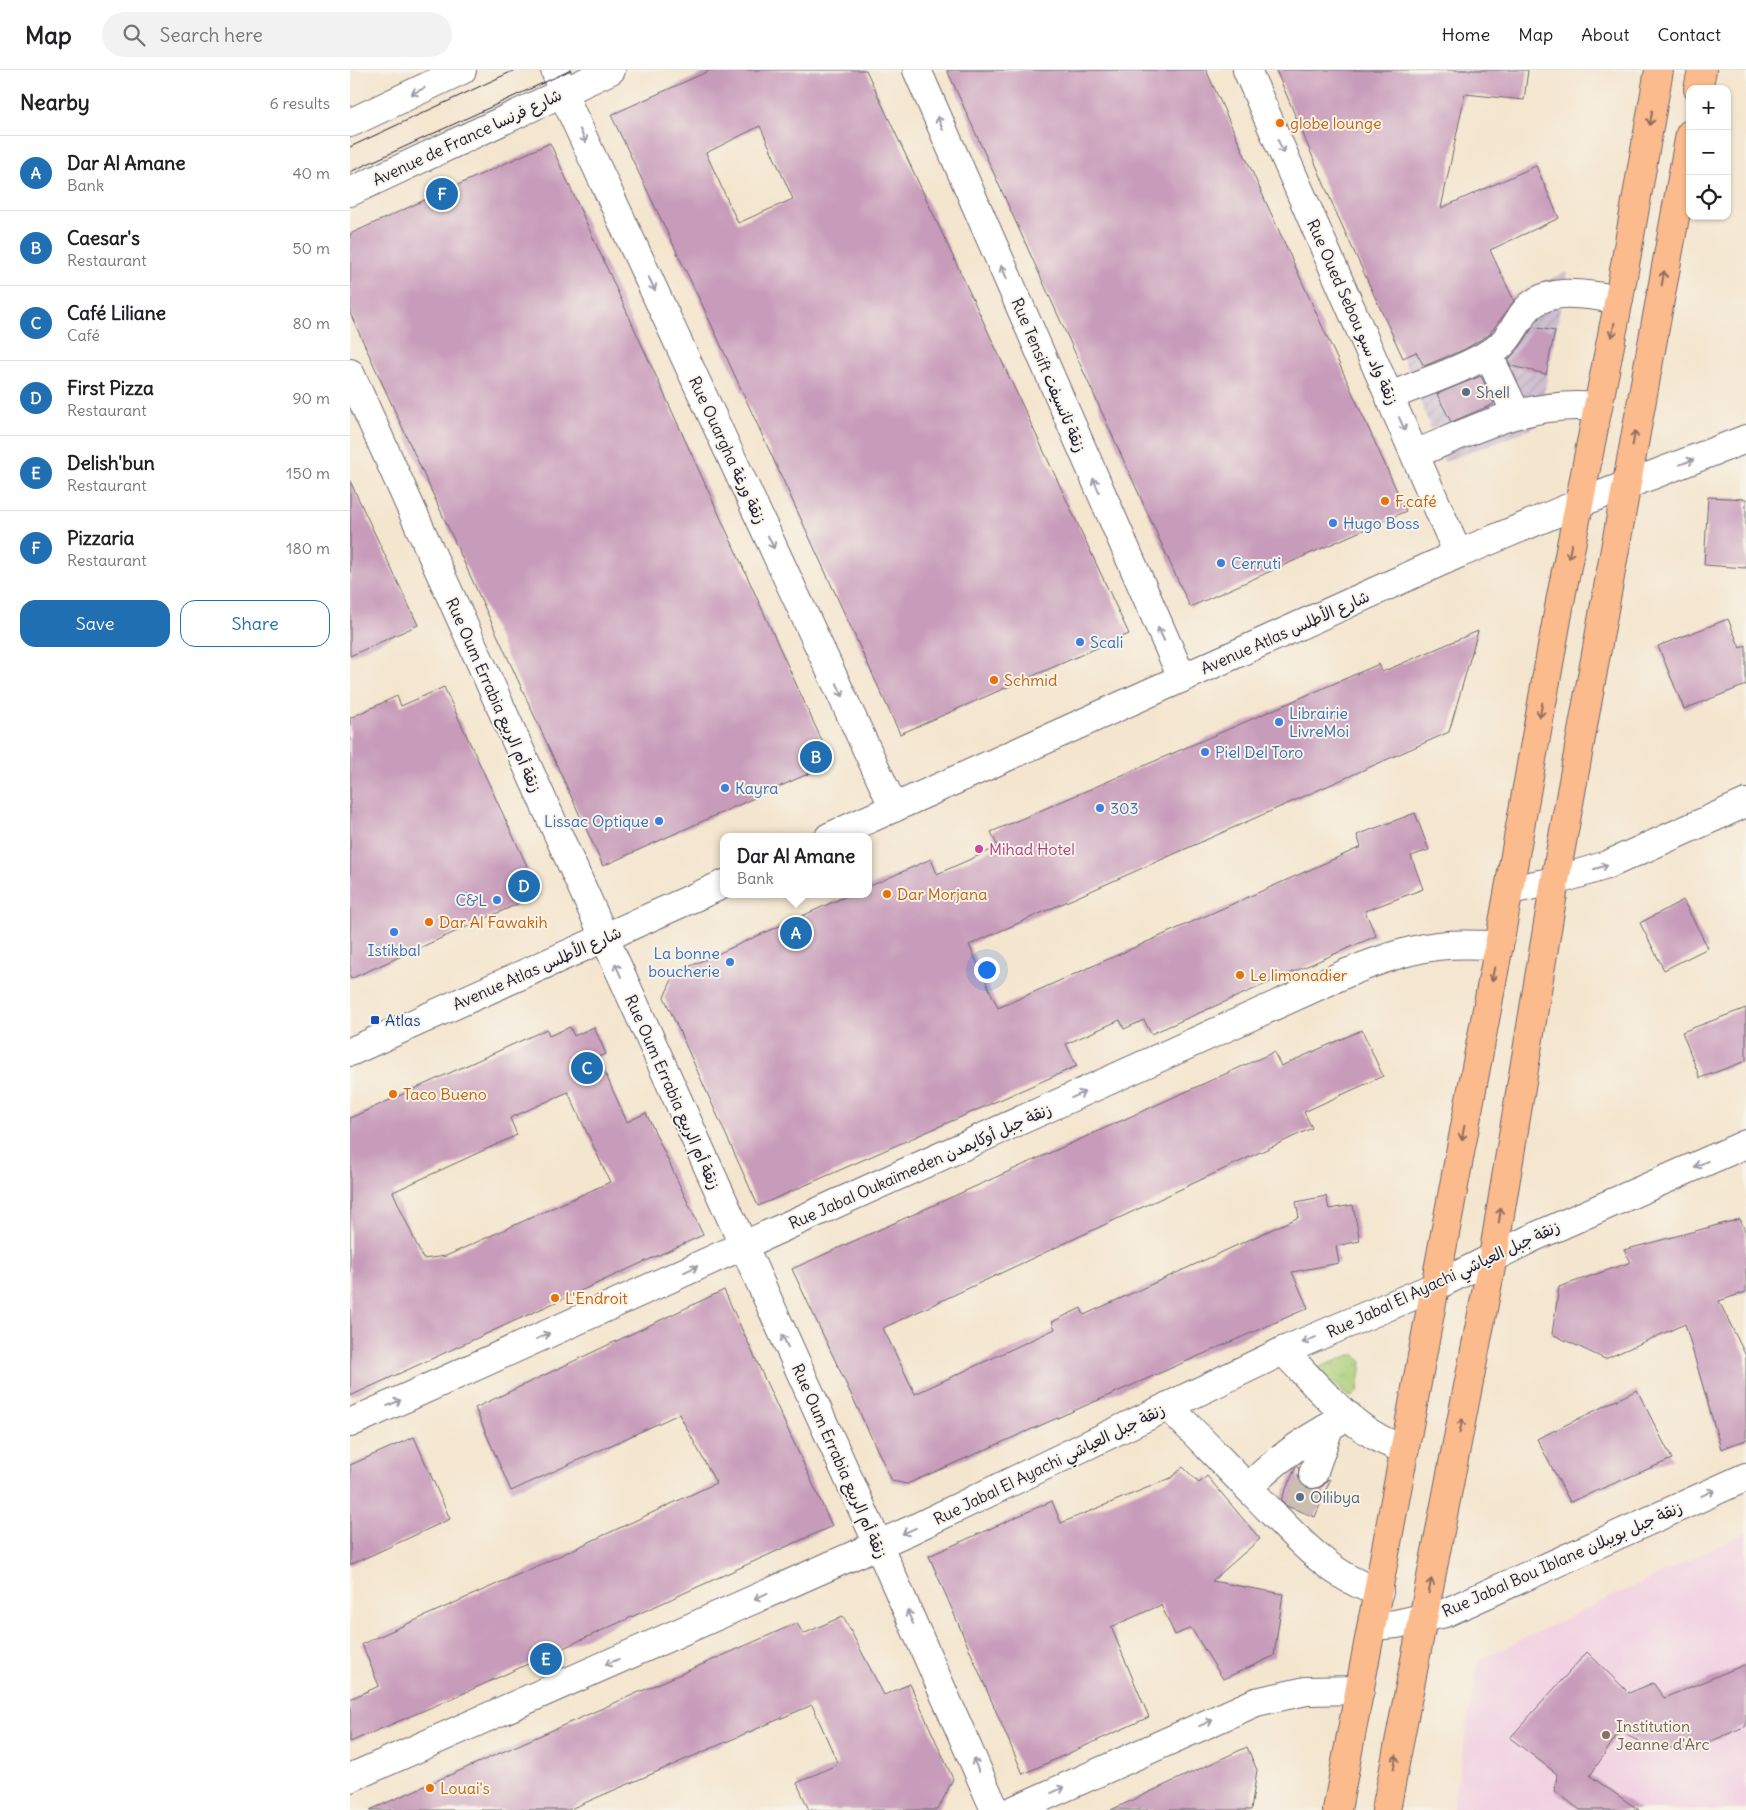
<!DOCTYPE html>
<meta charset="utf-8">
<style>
body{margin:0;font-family:Delius,"Playpen Sans Arabic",sans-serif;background:#f2f2f2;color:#202124}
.controls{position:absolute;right:15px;top:15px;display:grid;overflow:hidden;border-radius:10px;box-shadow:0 1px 4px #0004}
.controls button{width:45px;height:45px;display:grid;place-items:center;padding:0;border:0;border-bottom:1px solid #e0e0e0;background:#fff;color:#202124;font:25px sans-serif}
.you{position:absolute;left:636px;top:899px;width:18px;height:18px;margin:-12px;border:4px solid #fff;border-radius:50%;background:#1a73e8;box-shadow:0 0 0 8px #1a73e833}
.badge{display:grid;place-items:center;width:32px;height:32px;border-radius:50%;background:#1f6fb2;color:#fff;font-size:16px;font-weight:700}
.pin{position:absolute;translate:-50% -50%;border:2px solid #fff;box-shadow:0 1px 5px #0006}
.popup{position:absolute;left:370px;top:763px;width:152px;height:65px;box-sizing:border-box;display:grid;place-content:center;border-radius:10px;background:#fff;filter:drop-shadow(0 1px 4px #0005);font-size:16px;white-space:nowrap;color:#757577}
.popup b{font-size:19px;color:#202124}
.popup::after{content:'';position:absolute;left:50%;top:100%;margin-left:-10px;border:10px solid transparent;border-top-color:#fff}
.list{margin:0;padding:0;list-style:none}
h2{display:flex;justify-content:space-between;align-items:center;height:65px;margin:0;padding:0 20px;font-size:21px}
h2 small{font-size:16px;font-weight:400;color:#757577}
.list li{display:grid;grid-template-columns:32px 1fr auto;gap:15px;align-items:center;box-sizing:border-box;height:75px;padding:0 20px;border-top:1px solid #e0e0e0}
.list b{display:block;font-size:19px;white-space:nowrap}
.list p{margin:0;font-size:16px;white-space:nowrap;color:#757577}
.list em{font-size:16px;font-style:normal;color:#757577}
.actions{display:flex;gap:10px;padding:15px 20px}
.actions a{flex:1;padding:11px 0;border:1px solid #1f6fb2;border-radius:15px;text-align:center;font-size:18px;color:#1f6fb2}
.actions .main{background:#1f6fb2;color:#fff}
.icon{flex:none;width:28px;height:28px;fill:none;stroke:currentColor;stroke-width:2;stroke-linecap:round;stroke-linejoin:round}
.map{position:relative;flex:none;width:1396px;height:1740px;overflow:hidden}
header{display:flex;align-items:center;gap:30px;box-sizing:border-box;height:70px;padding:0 25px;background:#fff;border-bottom:1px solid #e0e0e0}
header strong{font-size:24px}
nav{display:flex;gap:28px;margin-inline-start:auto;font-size:18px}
.search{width:350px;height:45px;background:#f2f2f2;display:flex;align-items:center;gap:12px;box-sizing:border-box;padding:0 18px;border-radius:28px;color:#757577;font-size:19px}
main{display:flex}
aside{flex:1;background:#fff}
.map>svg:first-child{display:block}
.built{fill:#f1d0e2}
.industrial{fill:url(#industrial-furrows)}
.grass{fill:url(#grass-tufts);stroke:#667859}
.building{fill:#c79bba;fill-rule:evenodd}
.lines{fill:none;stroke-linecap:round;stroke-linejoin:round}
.minor-tunnel{stroke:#cabeb1;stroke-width:28;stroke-dasharray:28 14;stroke-linecap:butt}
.minor-casing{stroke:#6c666e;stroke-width:30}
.major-casing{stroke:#6c666e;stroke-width:30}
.minor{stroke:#fff;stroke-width:28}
.major{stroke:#fbbb8c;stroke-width:28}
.tram{stroke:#22223b;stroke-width:1}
.oneway{stroke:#9c9ca7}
.oneway2{stroke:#8e6e64}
.food-dot{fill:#e8710a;stroke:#f7f3e8;stroke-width:2}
.service-dot{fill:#5c6f8a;stroke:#f7f3e8;stroke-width:2}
.shop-dot{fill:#3f7fe0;stroke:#f7f3e8;stroke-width:2}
.hotel-dot{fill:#d1479c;stroke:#f7f3e8;stroke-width:2}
.transit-dot{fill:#1a4fb4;stroke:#f7f3e8;stroke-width:2}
.education-dot{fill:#8d6e63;stroke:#f7f3e8;stroke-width:2}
.labels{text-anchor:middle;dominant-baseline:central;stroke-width:4;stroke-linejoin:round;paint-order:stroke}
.food-label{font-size:16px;fill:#c56008;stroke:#f7f3e8;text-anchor:start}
.street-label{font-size:16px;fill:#22223b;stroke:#f7f3e8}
.service-label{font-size:16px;fill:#4e5e75;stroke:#f7f3e8;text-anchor:start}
.shop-label{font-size:16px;fill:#366cbe;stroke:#f7f3e8;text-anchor:start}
.hotel-label{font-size:16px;fill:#b23c85;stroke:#f7f3e8;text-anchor:start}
.transit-label{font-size:16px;fill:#164399;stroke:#f7f3e8;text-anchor:start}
.education-label{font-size:16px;fill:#785e54;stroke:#f7f3e8;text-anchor:start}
</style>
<header>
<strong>Map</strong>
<div class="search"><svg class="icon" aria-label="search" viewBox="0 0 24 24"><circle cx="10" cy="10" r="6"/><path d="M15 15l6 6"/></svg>Search here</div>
<nav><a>Home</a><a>Map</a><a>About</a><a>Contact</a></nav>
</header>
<main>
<aside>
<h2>Nearby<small>6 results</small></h2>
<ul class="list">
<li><span class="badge">A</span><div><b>Dar Al Amane</b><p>Bank</p></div><em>40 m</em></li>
<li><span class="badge">B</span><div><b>Caesar's</b><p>Restaurant</p></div><em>50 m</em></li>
<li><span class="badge">C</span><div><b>Café Liliane</b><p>Café</p></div><em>80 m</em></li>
<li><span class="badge">D</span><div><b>First Pizza</b><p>Restaurant</p></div><em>90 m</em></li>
<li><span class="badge">E</span><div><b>Delish'bun</b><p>Restaurant</p></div><em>150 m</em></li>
<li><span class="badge">F</span><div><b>Pizzaria</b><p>Restaurant</p></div><em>180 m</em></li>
</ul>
<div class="actions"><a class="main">Save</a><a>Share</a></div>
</aside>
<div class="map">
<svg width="1396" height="1740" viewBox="0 0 1396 1740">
<defs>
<pattern id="industrial-furrows" width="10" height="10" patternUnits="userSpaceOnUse" patternTransform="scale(1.25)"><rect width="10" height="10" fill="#cebed0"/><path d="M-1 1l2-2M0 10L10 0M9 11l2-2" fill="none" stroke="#b1a3b4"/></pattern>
<pattern id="grass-tufts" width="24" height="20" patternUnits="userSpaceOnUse" patternTransform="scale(1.25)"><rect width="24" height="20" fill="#aace77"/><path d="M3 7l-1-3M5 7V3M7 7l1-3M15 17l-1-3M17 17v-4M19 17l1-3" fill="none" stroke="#92b168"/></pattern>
</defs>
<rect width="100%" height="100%" fill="#f7f3e8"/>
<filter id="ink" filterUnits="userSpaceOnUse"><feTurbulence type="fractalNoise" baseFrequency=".02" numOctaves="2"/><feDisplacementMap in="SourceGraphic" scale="10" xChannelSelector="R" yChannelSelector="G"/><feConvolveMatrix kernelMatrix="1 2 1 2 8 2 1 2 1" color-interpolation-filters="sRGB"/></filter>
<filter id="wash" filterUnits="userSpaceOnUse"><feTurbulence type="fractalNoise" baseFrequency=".0096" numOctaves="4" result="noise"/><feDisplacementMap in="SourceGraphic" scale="20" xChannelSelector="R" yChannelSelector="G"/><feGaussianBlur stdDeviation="1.12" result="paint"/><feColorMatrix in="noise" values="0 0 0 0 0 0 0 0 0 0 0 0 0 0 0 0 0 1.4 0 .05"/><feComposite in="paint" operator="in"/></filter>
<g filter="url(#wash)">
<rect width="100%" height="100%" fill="#f4e5ce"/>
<path class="built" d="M 1396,1463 L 1396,1740 L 1102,1740 L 1129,1590 Z"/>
<path class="industrial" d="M 1217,202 L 1188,356 L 1094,392 L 1053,288 L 1073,278 L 1084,300 L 1114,287 L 1110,279 L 1153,259 L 1147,245 L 1166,236 L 1162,226 Z"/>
<path class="grass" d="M 1000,1285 L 1006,1285 L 1012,1292 L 1008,1321 L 1003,1326 L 999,1327 L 970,1303 L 968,1298 Z"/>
<g id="blocks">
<g class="building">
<path d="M 361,0 L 516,0 L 779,564 L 550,664 L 356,243 L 261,45 ZM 410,56 L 443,129 L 388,153 L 356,83 Z"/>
<path d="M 597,0 L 856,0 L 1056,441 L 840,537 Z"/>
<path d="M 926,0 L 1178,0 L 1174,30 L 1115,24 L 1091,138 L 1186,96 L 1209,148 L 1140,180 L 1164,231 L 1139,265 L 1113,280 L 1074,296 L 1066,282 L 1053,288 L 985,140 Z"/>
<path d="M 200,73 L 482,693 L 253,796 L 0,243 L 0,164 Z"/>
<path d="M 1183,257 L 1205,261 L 1196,304 L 1161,296 L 1158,290 L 1170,277 Z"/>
<path d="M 1131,306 L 1144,334 L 1101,352 L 1087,324 Z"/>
<path d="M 0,411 L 68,555 L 0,586 Z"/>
<path d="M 1358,427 L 1396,429 L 1396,498 L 1354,495 Z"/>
<path d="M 1378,549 L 1390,578 L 1396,575 L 1396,615 L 1334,639 L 1308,576 Z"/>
<path d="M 1128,561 L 1099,662 L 619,875 L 648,938 L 1011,777 L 1007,765 L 1065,743 L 1079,780 L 1061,786 L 1073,819 L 1015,841 L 1026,866 L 801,964 L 794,950 L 774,959 L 770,950 L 716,974 L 727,996 L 408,1136 L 314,927 L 325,903 L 501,824 L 518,824 L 518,817 L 581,789 L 587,804 L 648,777 L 641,762 L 1029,594 L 1032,602 Z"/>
<path d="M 94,617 L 190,824 L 0,909 L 0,648 L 47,626 L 51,636 Z"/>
<path d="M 1333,830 L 1358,878 L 1314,900 L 1290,853 Z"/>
<path d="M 1396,938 L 1396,991 L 1350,1008 L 1332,962 Z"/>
<path d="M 220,957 L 224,966 L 244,957 L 256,984 L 248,987 L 277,1052 L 296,1043 L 353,1165 L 0,1326 L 0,1048 L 197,959 L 199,966 ZM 218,1022 L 260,1112 L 96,1186 L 73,1189 L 43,1122 L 167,1065 L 160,1048 Z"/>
<path d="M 1012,960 L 1033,1006 L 954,1042 L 962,1058 L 533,1258 L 565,1324 L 705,1259 L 702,1252 L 731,1238 L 734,1245 L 949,1147 L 946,1132 L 976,1126 L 979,1139 L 1003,1135 L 1010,1171 L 986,1176 L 989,1193 L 942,1202 L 958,1238 L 557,1414 L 542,1411 L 442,1199 L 924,982 L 931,996 Z"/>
<path d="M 1390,1149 L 1396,1163 L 1396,1222 L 1369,1231 L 1396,1286 L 1396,1370 L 1371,1379 L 1335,1254 L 1255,1289 L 1202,1264 L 1209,1217 L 1281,1192 L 1274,1180 Z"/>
<path d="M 374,1220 L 482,1456 L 103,1628 L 0,1672 L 0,1629 L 29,1616 L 12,1574 L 192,1494 L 366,1413 L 329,1344 L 161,1421 L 125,1338 Z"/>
<path d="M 1287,1320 L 1322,1389 L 1220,1432 L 1187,1369 Z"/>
<path d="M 64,1367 L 100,1449 L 0,1495 L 0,1395 Z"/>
<path d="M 833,1397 L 849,1413 L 857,1406 L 910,1469 L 862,1511 L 933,1524 L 924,1586 L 873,1609 L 841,1558 L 825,1565 L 811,1535 L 761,1557 L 799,1647 L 673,1704 L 579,1486 L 702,1431 L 711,1453 L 821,1408 Z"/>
<path d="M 946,1397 L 949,1398 L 948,1406 L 951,1414 L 957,1419 L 966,1419 L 974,1415 L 978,1409 L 980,1410 L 965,1447 L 937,1436 L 931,1430 Z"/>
<path d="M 493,1546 L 534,1625 L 560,1614 L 603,1709 L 588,1740 L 459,1740 L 447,1713 L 488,1694 L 462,1635 L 218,1740 L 20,1740 L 447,1553 L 453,1564 Z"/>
<path d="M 1237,1582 L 1279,1623 L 1303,1613 L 1314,1628 L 1396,1594 L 1396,1656 L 1341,1680 L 1300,1676 L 1269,1662 L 1240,1706 L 1289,1740 L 1230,1740 L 1205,1721 L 1207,1704 L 1160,1668 Z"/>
<path d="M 897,1677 L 907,1700 L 901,1740 L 761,1740 Z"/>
</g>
</g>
</g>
<g filter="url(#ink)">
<use href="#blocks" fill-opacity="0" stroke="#6c666e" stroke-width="1"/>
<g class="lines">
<path class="minor-tunnel" d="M 948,1440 L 963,1404"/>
<g class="minor-casing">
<g id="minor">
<path d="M 205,0 L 212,22 L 544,738"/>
<path d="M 567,0 L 832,608"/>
<path d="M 897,0 L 1108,484"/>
<path d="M 0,53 L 112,0"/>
<path d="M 0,122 L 261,0"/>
<path d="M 1138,284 L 1166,343"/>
<path d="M 0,303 L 528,1474 L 645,1740"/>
<path d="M 1040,326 C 1074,312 1113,300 1145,280 C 1158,271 1164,257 1173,244 C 1195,213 1237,226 1269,229"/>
<path d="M 1065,384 C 1128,358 1178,330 1248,337"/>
<path d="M 479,767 L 1108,484 L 1230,433 L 1396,369"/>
<path d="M 1159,820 L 1205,811 L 1257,795 L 1396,733"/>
<path d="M 0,982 L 374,814"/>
<path d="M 933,1281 C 965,1313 1009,1369 1055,1378"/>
<path d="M 818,1336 C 848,1366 877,1397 907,1427 C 943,1464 978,1506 1029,1522"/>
<path d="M 0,1353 L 997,903 C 1029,890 1064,877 1098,875 C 1115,874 1132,875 1149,875"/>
<path d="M 963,1404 L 980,1355"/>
<path d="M 898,1418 C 928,1387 961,1365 999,1346"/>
<path d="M 1023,1556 L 1046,1554 L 1095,1543 L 1396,1407"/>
<path d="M 0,1708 L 561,1460 L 933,1281 L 1084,1217 L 1182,1168 L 1396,1074"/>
<path d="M 664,1740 L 906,1632 L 956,1621 L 1010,1620"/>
</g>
</g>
<g class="major-casing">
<g id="major">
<path d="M 1348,19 L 1352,0"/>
<path d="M 987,1740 L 1149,875 L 1210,532 L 1269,229 L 1309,0"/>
<path d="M 1036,1740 L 1143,1187 L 1205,811 L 1340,64"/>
</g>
</g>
<use href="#minor" class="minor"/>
<use href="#major" class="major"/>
<g class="tram">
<path d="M 0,77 L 165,0"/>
<path d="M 0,102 L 221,0"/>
</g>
</g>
<defs><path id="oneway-shaft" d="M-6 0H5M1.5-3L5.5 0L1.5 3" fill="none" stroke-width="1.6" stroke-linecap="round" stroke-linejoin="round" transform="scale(1.25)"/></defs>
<g class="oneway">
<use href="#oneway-shaft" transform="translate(68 21) rotate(155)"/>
<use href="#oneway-shaft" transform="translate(590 53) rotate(-113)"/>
<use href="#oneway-shaft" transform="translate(233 66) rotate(65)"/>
<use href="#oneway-shaft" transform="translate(931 77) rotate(66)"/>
<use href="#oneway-shaft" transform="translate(654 202) rotate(-113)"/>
<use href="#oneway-shaft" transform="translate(302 214) rotate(65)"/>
<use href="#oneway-shaft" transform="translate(1052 354) rotate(66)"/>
<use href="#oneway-shaft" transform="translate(1337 392) rotate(-21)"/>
<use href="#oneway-shaft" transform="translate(746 415) rotate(-113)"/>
<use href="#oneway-shaft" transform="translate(421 472) rotate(65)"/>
<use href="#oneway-shaft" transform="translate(811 564) rotate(-115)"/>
<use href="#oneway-shaft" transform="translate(490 620) rotate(65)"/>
<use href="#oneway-shaft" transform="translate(1251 797) rotate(-17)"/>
<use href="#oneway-shaft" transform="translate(268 900) rotate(-114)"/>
<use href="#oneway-shaft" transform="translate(728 1025) rotate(-24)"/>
<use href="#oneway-shaft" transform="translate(1351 1094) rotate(156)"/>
<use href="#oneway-shaft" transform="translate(341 1199) rotate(-24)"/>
<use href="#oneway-shaft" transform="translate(193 1266) rotate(-24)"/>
<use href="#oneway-shaft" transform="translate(959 1270) rotate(157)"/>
<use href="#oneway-shaft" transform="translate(435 1271) rotate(-115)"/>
<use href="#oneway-shaft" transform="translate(44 1333) rotate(-24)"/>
<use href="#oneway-shaft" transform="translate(1358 1423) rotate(-24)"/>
<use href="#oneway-shaft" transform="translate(559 1461) rotate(156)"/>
<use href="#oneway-shaft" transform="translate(411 1526) rotate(156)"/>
<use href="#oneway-shaft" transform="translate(560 1547) rotate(-114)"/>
<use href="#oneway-shaft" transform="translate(262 1592) rotate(156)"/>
<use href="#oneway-shaft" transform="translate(856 1653) rotate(-24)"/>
<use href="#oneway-shaft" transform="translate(626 1695) rotate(-114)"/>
<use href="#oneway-shaft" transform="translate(708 1720) rotate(-24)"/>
</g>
<g class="oneway2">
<use href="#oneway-shaft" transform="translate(1301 48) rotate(100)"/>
<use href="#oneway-shaft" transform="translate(1313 208) rotate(-80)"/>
<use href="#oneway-shaft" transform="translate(1263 260) rotate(101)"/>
<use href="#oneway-shaft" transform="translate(1284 368) rotate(-80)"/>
<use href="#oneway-shaft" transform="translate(1220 481) rotate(101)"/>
<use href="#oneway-shaft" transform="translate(1191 640) rotate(100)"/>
<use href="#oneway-shaft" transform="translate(1143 904) rotate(101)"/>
<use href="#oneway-shaft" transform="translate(1113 1063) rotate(101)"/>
<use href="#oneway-shaft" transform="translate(1150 1145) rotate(-81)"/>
<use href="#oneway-shaft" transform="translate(1111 1356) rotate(-79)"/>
<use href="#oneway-shaft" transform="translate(1080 1516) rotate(-79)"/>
<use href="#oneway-shaft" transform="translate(1045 1692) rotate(-79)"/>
</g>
</g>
<g class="food-dot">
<circle cx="930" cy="53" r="5"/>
<circle cx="1035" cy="431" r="5"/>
<circle cx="644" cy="610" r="5"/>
<circle cx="537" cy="824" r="5"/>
<circle cx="79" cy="852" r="5"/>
<circle cx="890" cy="905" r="5"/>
<circle cx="43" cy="1024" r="5"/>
<circle cx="205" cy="1228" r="5"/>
<circle cx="80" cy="1718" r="5"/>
</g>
<g class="service-dot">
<circle cx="1116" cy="322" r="5"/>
<circle cx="950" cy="1427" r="5"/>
</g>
<g class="shop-dot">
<circle cx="983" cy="453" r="5"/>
<circle cx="871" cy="493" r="5"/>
<circle cx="730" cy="572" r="5"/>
<circle cx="929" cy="652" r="5"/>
<circle cx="855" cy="682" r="5"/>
<circle cx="375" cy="718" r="5"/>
<circle cx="750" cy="738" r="5"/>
<circle cx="309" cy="751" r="5"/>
<circle cx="147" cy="830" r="5"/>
<circle cx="44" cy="862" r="5"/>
<circle cx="380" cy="892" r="5"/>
</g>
<circle class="hotel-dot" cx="629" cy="779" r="5"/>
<rect class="transit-dot" x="20" y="945" width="10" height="10" rx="2.5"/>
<circle class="education-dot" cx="1256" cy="1665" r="5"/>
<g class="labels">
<g class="food-label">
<text x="940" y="53">globe lounge</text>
<text x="1045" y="431">F.café</text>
<text x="654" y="610">Schmid</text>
<text x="547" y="824">Dar Morjana</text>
<text x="89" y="852">Dar Al Fawakih</text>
<text x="900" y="905">Le limonadier</text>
<text x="53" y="1024">Taco Bueno</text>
<text x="215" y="1228">L'Endroit</text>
<text x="90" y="1718">Louai's</text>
</g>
<g class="street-label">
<text transform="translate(117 67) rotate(-25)">Avenue de France شارع فرنسا</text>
<text transform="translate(1003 242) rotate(66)">Rue Oued Sebou زنقة واد سبو</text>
<text transform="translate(699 305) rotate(67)">Rue Tensift زنقة تانسيفت</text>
<text transform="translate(378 380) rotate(65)">Rue Ouargha زنقة ورغة</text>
<text transform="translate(935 562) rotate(-24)">Avenue Atlas شارع الأطلس</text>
<text transform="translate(144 625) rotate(66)">Rue Oum Errabia زنقة أم الربيع</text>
<text transform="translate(187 898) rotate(-24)">Avenue Atlas شارع الأطلس</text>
<text transform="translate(323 1022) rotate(66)">Rue Oum Errabia زنقة أم الربيع</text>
<text transform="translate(570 1096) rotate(-24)">Rue Jabal Oukaïmeden زنقة جبل أوكايمدن</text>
<text transform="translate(1093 1209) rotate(-25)">Rue Jabal El Ayachi زنقة جبل العياشي</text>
<text transform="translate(490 1391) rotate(66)">Rue Oum Errabia زنقة أم الربيع</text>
<text transform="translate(699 1394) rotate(-26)">Rue Jabal El Ayachi زنقة جبل العياشي</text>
<text transform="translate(1212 1489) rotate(-24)">Rue Jabal Bou Iblane زنقة جبل بويبلان</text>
</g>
<g class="service-label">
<text x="1126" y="322">Shell</text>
<text x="960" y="1427">Oilibya</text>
</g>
<g class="shop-label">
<text x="993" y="453">Hugo Boss</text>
<text x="881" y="493">Cerruti</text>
<text x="740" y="572">Scali</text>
<text x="939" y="643">Librairie<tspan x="939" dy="18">LivreMoi</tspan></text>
<text x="865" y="682">Piel Del Toro</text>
<text x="385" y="718">Kayra</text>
<text x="760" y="738">303</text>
<text x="299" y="751" text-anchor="end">Lissac Optique</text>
<text x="137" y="830" text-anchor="end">C&amp;L</text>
<text x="44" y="880" text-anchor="middle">Istikbal</text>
<text x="370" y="883" text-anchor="end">La bonne<tspan x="370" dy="18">boucherie</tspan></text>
</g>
<g class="hotel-label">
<text x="639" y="779">Mihad Hotel</text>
</g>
<g class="transit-label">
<text x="35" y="950">Atlas</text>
</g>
<g class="education-label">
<text x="1266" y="1656">Institution<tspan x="1266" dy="18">Jeanne d'Arc</tspan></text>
</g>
</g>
</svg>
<div class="controls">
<button>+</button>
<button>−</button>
<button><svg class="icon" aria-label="locate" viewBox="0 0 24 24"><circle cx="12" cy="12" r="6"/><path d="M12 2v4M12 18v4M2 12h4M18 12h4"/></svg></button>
</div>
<div class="you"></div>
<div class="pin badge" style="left:446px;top:863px">A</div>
<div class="popup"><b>Dar Al Amane</b>Bank</div>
<div class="pin badge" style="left:466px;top:687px">B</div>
<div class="pin badge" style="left:237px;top:998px">C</div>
<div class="pin badge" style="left:174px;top:816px">D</div>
<div class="pin badge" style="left:196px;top:1589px">E</div>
<div class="pin badge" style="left:92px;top:124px">F</div>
</div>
</main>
